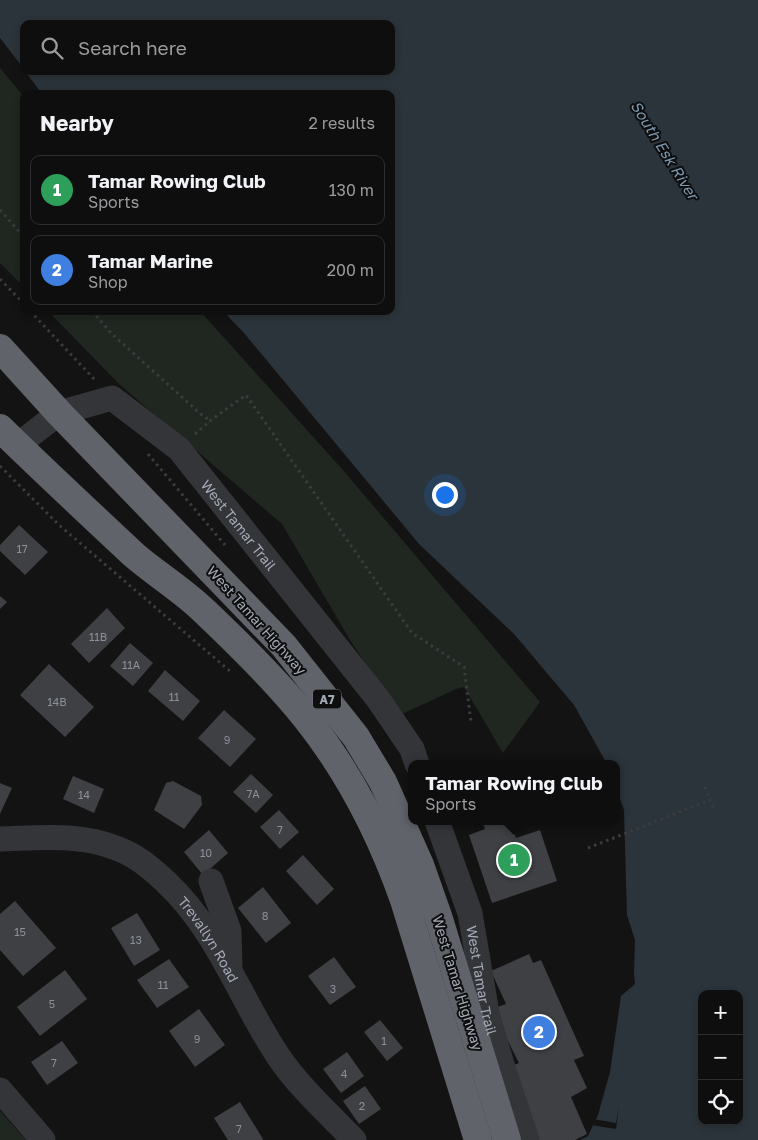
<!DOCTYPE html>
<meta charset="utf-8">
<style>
body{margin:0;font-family:"Golos Text",sans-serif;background:#1c1c1d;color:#f1f3f6}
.controls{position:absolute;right:15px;bottom:15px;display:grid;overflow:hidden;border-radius:10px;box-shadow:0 2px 8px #0003}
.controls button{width:45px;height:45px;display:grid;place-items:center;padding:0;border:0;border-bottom:1px solid #2e2e2f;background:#0e0e0f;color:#f1f3f6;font:25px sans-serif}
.you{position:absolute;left:444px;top:494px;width:18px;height:18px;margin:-12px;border:4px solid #fff;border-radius:50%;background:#1a73e8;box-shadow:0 0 0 8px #1a73e833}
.badge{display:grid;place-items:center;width:32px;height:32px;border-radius:50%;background:#0f766e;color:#fff;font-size:16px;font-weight:700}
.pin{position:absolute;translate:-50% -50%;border:2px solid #fff;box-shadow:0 1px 5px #0006}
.popup{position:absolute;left:408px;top:760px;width:212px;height:65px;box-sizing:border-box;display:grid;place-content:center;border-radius:10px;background:#0e0e0f;filter:drop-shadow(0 1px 4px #0005);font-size:16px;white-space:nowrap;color:#9b9c9e}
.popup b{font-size:19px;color:#f1f3f6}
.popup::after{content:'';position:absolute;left:50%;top:100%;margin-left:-10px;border:10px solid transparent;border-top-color:#0e0e0f}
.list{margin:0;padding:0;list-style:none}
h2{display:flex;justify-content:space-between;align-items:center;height:65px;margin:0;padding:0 20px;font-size:21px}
h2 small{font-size:16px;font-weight:400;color:#9b9c9e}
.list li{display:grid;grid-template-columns:32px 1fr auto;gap:15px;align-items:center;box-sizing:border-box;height:70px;margin:0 10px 10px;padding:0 10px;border:1px solid #2e2e2f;border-radius:10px}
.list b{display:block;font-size:19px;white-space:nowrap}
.list p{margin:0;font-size:16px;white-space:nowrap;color:#9b9c9e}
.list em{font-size:16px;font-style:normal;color:#9b9c9e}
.icon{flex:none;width:28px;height:28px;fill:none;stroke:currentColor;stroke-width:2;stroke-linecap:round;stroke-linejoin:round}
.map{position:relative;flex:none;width:758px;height:1140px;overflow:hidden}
.search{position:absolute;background:#0e0e0f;box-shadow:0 2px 8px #0003;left:20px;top:20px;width:375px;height:55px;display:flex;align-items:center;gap:12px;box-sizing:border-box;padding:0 18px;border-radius:10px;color:#9b9c9e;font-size:19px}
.panel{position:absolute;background:#0e0e0f;box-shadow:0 2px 8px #0003;left:20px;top:90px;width:375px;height:225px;border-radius:10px}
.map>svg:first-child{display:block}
.green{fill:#1f2720}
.water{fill:#2b343a;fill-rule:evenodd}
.pier{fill:#131314}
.building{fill:#3f4044}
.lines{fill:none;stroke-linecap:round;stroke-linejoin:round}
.path{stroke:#3a3c40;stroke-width:3;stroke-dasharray:2.5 4;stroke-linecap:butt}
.minor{stroke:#343539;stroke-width:25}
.highway{stroke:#60636a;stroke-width:28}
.labels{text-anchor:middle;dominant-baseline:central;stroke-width:4;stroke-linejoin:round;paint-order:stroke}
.number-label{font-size:11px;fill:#8b9099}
.shield{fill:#0e0e0f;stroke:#777b83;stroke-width:1}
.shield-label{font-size:12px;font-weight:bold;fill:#a4aab5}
.street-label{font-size:14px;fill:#a4aab5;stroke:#0e0e0f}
.water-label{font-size:15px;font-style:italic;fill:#7b9ab0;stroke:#0e0e0f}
</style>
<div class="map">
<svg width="758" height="1140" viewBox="0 0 758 1140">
<rect width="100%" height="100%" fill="#131314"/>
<g class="green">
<path d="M 0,68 L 24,97 L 24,287 L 0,263 Z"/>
<path d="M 48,311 L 200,311 L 342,469 L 540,702 L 503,753 L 464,687 L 456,689 L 400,715 L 350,640 L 282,524 L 119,384 Z"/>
<path d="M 0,1111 L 26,1140 L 0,1140 Z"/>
</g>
<path class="water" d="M 0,0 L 758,0 L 758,1140 L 580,1140 L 588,1136 L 598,1115 L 610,1072 L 621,996 L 635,984 L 634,973 L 635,940 L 627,915 L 624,810 L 617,791 L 616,764 L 607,764 L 574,705 L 514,634 L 419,544 L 244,333 L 223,311 L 391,311 L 391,94 L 42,94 L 25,71 L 391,71 L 391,24 L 24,24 L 24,69 L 0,38 ZM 702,994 L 739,994 L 739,1121 L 702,1121 Z"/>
<path class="pier" d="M 619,1106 L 616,1129 L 591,1125 L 593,1119 L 616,1123 Z"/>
<g class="building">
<path d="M 19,525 L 48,552 L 25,575 L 0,551 L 0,545 Z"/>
<path d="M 0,596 L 7,602 L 0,609 Z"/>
<path d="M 107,608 L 125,628 L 89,663 L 71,644 Z"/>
<path d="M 130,643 L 153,663 L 133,686 L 110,666 Z"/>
<path d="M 49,664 L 94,707 L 65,737 L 20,695 Z"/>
<path d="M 165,670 L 200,701 L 183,721 L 148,691 Z"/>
<path d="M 224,710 L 256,739 L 230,767 L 198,738 Z"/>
<path d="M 251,774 L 273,795 L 256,813 L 233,792 Z"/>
<path d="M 73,776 L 104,789 L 94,813 L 63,799 Z"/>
<path d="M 173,781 L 201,796 L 202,805 L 184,829 L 154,810 L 166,783 Z"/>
<path d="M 0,783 L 12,788 L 0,814 Z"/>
<path d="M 279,810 L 299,832 L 280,849 L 260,827 Z"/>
<path d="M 482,821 L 510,821 L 516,838 L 540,830 L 557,881 L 492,903 L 469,835 L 485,829 Z"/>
<path d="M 209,830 L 228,853 L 203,875 L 184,852 Z"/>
<path d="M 303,855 L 334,889 L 317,905 L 286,871 Z"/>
<path d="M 263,887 L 291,923 L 266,943 L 238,908 Z"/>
<path d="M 15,901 L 56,948 L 23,976 L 0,950 L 0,914 Z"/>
<path d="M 137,913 L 160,950 L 134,966 L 111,928 Z"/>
<path d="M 529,954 L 533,963 L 541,960 L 584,1056 L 574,1060 L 587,1088 L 571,1097 L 587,1134 L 575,1140 L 537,1140 L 509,1067 L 519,1063 L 492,1009 L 506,1004 L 491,971 Z"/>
<path d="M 334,957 L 356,987 L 330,1005 L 308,976 Z"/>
<path d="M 169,959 L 189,987 L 157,1008 L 137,980 Z"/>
<path d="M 65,970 L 87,999 L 40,1036 L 17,1007 Z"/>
<path d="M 199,1009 L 225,1045 L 195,1067 L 169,1031 Z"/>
<path d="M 380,1020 L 403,1048 L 387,1061 L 364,1032 Z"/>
<path d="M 62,1041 L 78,1063 L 47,1085 L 31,1062 Z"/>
<path d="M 347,1052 L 364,1076 L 341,1093 L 323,1069 Z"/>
<path d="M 365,1086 L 381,1109 L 359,1124 L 343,1101 Z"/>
<path d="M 240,1102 L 263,1139 L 262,1140 L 228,1140 L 214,1118 Z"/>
</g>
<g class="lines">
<g class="path">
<path d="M 0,210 L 24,237"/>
<path d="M 0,279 L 24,304"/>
<path d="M 30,311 L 95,380"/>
<path d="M 92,311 L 111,333 L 204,417 L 211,420"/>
<path d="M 195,434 L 211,420 L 246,395 L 412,633 L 464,667 L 471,722"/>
<path d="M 148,454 L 225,545"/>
<path d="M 0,466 L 59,525 L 231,672"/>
<path d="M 705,787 L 715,812"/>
<path d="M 588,848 L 710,800"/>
</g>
<g class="minor">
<path id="s1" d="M 18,445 L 59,413 L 112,398 L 179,449 L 378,699 L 412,749 L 417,764"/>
<path id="s2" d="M 437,821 L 470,913 L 487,1013 L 503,1068 L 527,1140"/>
<path id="s3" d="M 0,839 C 38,838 80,833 116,848 C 136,855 151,868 166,882 C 218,931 239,997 278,1056 C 299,1087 328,1113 354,1140"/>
<path d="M 211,881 L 229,931 L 230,968"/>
<path d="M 0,1090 L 43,1140"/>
</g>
<g class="highway">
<path d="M 0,348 L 59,413 L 284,646 L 356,737 L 383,782 L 420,865 L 439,919 L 507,1140"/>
<path d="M 0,428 C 44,471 89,513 134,555 C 156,574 181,589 202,609 C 238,643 275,679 306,718 C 349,772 381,835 404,900 L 478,1140"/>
</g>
</g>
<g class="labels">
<g class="number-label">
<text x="22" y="548">17</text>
<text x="98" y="636">11B</text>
<text x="131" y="664">11A</text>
<text x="174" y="696">11</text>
<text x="57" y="701">14B</text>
<text x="227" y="739">9</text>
<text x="253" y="793">7A</text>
<text x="84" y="794">14</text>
<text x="280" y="829">7</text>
<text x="206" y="852">10</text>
<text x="265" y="915">8</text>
<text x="20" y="931">15</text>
<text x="136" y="939">13</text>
<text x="163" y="984">11</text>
<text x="333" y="988">3</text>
<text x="52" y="1003">5</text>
<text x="197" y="1038">9</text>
<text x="384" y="1040">1</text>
<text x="54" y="1062">7</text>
<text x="344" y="1073">4</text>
<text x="362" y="1105">2</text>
<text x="239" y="1128">7</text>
</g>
<rect class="shield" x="313" y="689.5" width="28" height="19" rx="4"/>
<g class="shield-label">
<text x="327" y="699">A7</text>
</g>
<g class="street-label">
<text stroke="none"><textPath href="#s1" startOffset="288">West Tamar Trail</textPath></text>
<text transform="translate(257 620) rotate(48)">West Tamar Highway</text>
<text stroke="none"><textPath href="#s3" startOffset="250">Trevallyn Road</textPath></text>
<text stroke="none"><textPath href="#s2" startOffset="166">West Tamar Trail</textPath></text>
<text transform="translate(458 983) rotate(73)">West Tamar Highway</text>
</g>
<g class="water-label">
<text transform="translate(665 150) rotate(58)">South Esk River</text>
</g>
</g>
</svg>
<div class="controls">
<button>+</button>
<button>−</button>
<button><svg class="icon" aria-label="locate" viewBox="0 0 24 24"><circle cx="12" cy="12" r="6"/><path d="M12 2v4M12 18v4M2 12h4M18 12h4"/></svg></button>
</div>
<div class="you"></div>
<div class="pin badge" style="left:514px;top:860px;background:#2e9e5b">1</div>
<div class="popup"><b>Tamar Rowing Club</b>Sports</div>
<div class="pin badge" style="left:539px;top:1032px;background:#3f7fe0">2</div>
<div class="search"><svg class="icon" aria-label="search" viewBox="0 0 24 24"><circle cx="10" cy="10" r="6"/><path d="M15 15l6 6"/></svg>Search here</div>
<section class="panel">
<h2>Nearby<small>2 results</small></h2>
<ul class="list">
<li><span class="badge" style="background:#2e9e5b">1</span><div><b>Tamar Rowing Club</b><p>Sports</p></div><em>130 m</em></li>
<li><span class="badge" style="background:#3f7fe0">2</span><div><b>Tamar Marine</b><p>Shop</p></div><em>200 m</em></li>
</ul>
</section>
</div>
